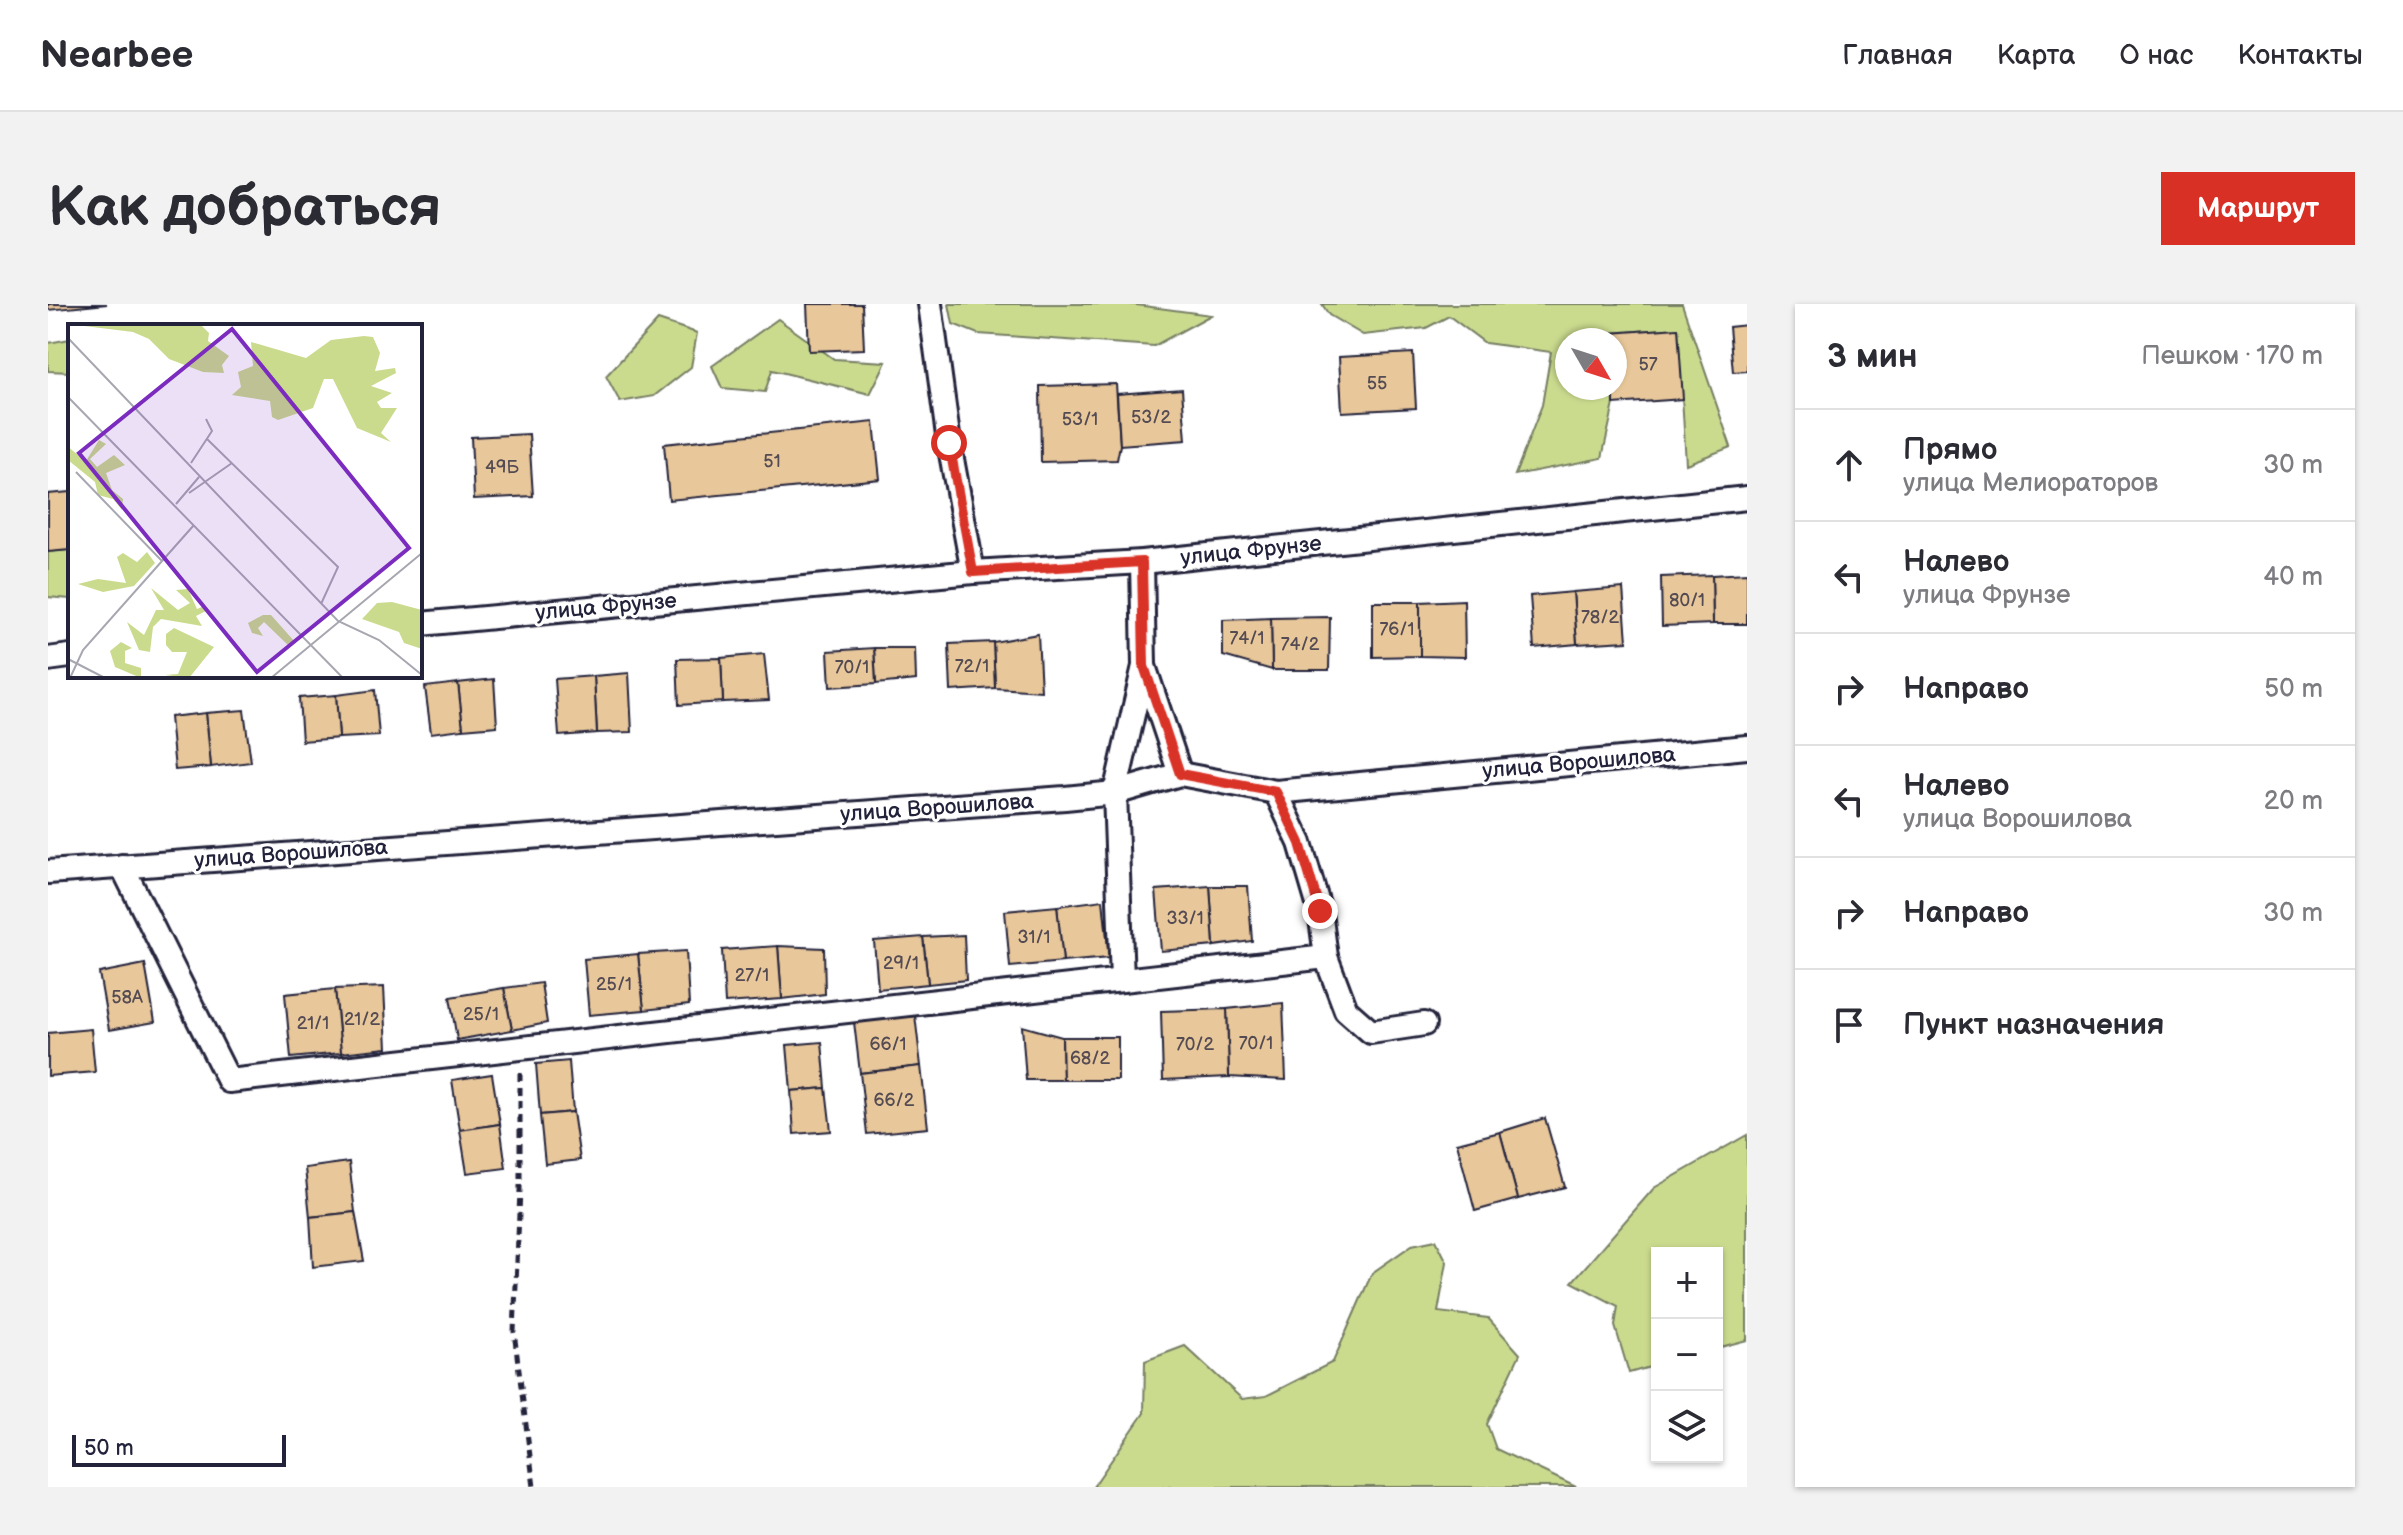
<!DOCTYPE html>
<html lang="ru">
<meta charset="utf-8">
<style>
body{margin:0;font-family:"Balsamiq Sans",sans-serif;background:#f2f2f3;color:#2b2b33}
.controls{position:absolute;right:24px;bottom:24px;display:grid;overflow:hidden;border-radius:0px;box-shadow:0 2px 6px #0004}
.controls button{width:72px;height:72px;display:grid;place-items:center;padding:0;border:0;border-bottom:2px solid #e1e1e2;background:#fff;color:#2b2b33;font:40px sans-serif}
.compass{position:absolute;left:1507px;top:24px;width:72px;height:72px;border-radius:50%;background:#fff;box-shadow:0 2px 6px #0004;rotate:129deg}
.scale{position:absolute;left:24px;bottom:20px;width:214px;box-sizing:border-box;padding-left:8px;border:4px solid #22223b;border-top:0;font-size:22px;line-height:28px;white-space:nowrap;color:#22223b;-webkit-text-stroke:6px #fff;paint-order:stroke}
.stop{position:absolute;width:24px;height:24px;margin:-18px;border:6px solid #d93025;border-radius:50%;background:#fff}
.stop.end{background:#d93025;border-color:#fff;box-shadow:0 2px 8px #0008}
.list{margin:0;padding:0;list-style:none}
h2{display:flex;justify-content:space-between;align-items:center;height:104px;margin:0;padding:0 32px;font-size:34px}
h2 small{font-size:26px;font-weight:400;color:#7c7c81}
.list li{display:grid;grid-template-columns:52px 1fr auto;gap:24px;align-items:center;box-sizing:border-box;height:112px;padding:0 32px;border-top:2px solid #e1e1e2}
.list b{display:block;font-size:30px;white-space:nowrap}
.list p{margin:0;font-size:26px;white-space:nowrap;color:#7c7c81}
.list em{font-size:26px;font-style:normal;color:#7c7c81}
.icon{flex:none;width:44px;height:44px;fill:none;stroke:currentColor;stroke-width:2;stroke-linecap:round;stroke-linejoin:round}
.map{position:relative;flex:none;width:1699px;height:1183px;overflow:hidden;border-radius:0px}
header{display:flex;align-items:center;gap:48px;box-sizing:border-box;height:112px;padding:0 40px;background:#fff;border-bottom:2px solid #e1e1e2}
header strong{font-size:38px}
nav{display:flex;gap:44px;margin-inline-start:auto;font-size:28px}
.intro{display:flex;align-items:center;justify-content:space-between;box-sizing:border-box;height:192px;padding:0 48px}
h1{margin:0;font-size:56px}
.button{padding:20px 36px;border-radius:0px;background:#d93025;color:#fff;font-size:28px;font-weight:700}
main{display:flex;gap:48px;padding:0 48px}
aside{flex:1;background:#fff;border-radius:0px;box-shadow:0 2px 6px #0004}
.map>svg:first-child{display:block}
.green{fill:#cbdb8e;stroke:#767e64;stroke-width:2}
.building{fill:#e8c79a;stroke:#22223b;stroke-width:2}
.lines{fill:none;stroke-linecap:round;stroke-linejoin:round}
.minor-casing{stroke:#22223b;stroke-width:28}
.path{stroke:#22223b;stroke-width:5;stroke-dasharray:8 6;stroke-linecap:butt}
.minor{stroke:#fff;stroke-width:22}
.route{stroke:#d93025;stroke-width:10}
.labels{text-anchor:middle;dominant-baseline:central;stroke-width:6;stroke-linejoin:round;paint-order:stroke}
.number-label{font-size:18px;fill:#544b53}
.street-label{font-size:22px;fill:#22223b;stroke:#fff}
.inset-road{fill:none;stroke:#a7a7b1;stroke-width:2}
.view{fill:#7b2cbf;fill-opacity:0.15;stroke:#7b2cbf;stroke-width:4}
.inset-edge{fill:none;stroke:#22223b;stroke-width:4}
</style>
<header>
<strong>Nearbee</strong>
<nav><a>Главная</a><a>Карта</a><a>О нас</a><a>Контакты</a></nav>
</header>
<div class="intro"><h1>Как добраться</h1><a class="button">Маршрут</a></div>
<main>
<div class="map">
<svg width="1699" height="1183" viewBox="0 0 1699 1183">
<rect width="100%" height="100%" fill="#fff"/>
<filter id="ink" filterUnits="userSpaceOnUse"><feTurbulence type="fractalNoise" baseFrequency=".0125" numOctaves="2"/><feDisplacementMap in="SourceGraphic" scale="16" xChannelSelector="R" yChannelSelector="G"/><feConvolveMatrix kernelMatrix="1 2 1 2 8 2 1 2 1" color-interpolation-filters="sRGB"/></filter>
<g filter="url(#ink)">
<g class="green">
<path d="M 901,0 L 1081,0 L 1163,11 L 1106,42 L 930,30 L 905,20 Z"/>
<path d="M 1274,0 L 1634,0 L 1683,143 L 1638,160 L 1630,24 L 1562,29 L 1562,36 L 1519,36 L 1519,84 L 1565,84 L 1566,100 L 1554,154 L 1467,171 L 1494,101 L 1503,48 L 1437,39 L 1401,12 L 1378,24 L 1315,31 L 1281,11 Z"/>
<path d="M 730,15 L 786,55 L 838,58 L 822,90 L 724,66 L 717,88 L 674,84 L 664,62 Z"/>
<path d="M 610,16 L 649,29 L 643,63 L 606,92 L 572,98 L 558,72 Z"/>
<path d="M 22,35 L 22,68 L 0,67 L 0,39 Z"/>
<path d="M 22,246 L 22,295 L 0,293 L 0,248 Z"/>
<path d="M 1699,831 L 1699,1036 L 1669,1044 L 1669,949 L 1609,949 L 1609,1061 L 1581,1069 L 1567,1022 L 1570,1002 L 1524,978 L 1606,884 Z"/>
<path d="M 1388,936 L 1399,958 L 1390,1008 L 1440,1014 L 1472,1050 L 1439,1120 L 1448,1145 L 1528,1183 L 1045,1183 L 1096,1109 L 1097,1057 L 1137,1042 L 1194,1095 L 1218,1092 L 1285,1058 L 1324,969 L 1364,941 Z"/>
</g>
<g class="building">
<path d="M 0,0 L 59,0 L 0,6 Z"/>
<path d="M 759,0 L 814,0 L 816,45 L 761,47 Z"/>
<path d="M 1699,21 L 1699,67 L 1685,68 L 1681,23 Z"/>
<path d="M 1630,24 L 1635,95 L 1566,100 L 1567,36 L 1562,36 L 1562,29 Z"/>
<path d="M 1365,49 L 1368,104 L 1294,108 L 1291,53 Z"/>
<path d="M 1068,80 L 1072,141 L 1069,156 L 993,158 L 992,82 Z"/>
<path d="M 1134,85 L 1138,136 L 1072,141 L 1069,90 Z"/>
<path d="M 826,118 L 832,175 L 621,196 L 616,140 Z"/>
<path d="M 481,130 L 485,192 L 426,195 L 423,133 Z"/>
<path d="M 22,188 L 22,246 L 0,248 L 0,190 Z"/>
<path d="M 1699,269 L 1699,320 L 1665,320 L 1664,271 Z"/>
<path d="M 1664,271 L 1665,320 L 1614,322 L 1613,273 Z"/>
<path d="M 1575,284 L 1579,337 L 1529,340 L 1525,288 Z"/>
<path d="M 1525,288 L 1529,340 L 1486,344 L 1482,292 Z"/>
<path d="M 1416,296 L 1417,353 L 1372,352 L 1372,298 Z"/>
<path d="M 1325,298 L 1372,298 L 1372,352 L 1325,353 Z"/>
<path d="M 1282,313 L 1281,366 L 1224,366 L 1223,314 Z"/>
<path d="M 1223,314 L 1224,366 L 1175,352 L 1175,316 Z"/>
<path d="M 990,330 L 993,387 L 947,384 L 945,338 Z"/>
<path d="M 945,338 L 947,384 L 903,387 L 901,340 Z"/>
<path d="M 826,344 L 867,344 L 868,376 L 828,380 Z"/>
<path d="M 826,344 L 828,380 L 782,383 L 780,347 Z"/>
<path d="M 716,350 L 721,396 L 675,398 L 673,354 Z"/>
<path d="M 673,354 L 675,398 L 631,401 L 629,355 Z"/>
<path d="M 581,369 L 584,428 L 549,429 L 546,372 Z"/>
<path d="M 546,372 L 549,429 L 511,432 L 507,375 Z"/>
<path d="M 446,375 L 449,422 L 415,425 L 410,379 Z"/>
<path d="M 410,379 L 415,425 L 383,429 L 377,383 Z"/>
<path d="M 327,386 L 331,432 L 291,434 L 288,391 Z"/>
<path d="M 288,391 L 291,434 L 254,437 L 251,394 Z"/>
<path d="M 196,406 L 203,458 L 163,463 L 158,409 Z"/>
<path d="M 158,409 L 163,463 L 127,466 L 122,413 Z"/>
<path d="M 1162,582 L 1200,582 L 1204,637 L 1166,642 Z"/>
<path d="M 1162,582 L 1166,642 L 1113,647 L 1108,586 Z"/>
<path d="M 1055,596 L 1061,654 L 1015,658 L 1009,602 Z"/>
<path d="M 1009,602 L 1015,658 L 962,663 L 957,607 Z"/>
<path d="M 916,631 L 918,676 L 880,680 L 875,633 Z"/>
<path d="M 875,633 L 880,680 L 830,685 L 826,637 Z"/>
<path d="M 730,642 L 776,644 L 777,690 L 734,695 Z"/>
<path d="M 730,642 L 734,695 L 677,699 L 674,646 Z"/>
<path d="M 638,647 L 641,701 L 596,706 L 590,650 Z"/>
<path d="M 590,650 L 596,706 L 541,711 L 536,655 Z"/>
<path d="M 97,660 L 107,718 L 61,726 L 51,669 Z"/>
<path d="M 493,679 L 499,719 L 464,726 L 456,684 Z"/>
<path d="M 336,683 L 339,744 L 293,749 L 287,685 Z"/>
<path d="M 456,684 L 464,726 L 409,736 L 402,693 Z"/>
<path d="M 287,685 L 293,749 L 243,754 L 237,690 Z"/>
<path d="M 1235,699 L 1238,776 L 1181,773 L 1179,705 Z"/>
<path d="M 1179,705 L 1181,773 L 1115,776 L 1113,707 Z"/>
<path d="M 867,711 L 873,762 L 812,769 L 806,718 Z"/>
<path d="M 974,722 L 1014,733 L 1015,776 L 978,776 Z"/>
<path d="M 43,725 L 47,768 L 0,772 L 0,729 Z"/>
<path d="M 1014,733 L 1070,733 L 1070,776 L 1015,776 Z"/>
<path d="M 774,738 L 778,784 L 743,787 L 739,741 Z"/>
<path d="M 521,757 L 525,808 L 492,811 L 488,760 Z"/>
<path d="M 873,762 L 880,824 L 819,830 L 812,769 Z"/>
<path d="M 444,770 L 452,820 L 412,826 L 404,776 Z"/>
<path d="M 778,784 L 783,827 L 746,830 L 743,787 Z"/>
<path d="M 525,808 L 532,856 L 497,860 L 492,811 Z"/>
<path d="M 1497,814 L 1517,883 L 1470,895 L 1452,828 Z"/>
<path d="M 452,820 L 458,864 L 419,869 L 412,826 Z"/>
<path d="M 1452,828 L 1470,895 L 1427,907 L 1409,839 Z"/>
<path d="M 301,858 L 307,908 L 262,913 L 257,864 Z"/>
<path d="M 307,908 L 316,957 L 265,963 L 262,913 Z"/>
</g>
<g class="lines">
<g class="minor-casing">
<g id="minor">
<path d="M 882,0 L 901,139 L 925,268"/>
<path d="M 1094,258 L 1096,362 L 1132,470"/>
<path d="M 372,320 L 925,268 L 1094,258 L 1699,194"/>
<path d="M 0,355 L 22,352"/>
<path d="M 1228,488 L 1252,539 L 1272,607 L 1278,653 L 1298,706 L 1323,728 L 1376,720"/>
<path d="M 74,562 L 181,777 L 1278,653"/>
<path d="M 0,568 L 1017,494 L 1067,489 L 1132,470 L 1228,488 L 1699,443"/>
<path d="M 1074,676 L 1067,489 L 1096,362"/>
</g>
</g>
<path class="path" d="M 472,769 L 472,886 L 466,1028 L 486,1183"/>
<use href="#minor" class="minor"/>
</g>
</g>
<g class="lines" filter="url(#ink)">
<path class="route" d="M 901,139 L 925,268 L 1094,258 L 1096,362 L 1132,470 L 1228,488 L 1252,539 L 1272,607"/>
</g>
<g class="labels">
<g class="number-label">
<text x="1600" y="60">57</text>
<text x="1329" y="79">55</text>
<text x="1103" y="113">53/2</text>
<text x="1032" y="115">53/1</text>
<text x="724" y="157">51</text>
<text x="454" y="163">49Б</text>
<text x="1639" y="296">80/1</text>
<text x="1552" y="313">78/2</text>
<text x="1349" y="325">76/1</text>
<text x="1199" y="334">74/1</text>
<text x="1252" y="340">74/2</text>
<text x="924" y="362">72/1</text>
<text x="804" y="363">70/1</text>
<text x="1137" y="614">33/1</text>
<text x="986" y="633">31/1</text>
<text x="853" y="659">29/1</text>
<text x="704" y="671">27/1</text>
<text x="566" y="680">25/1</text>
<text x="79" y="693">58А</text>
<text x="433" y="710">25/1</text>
<text x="314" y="715">21/2</text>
<text x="265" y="719">21/1</text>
<text x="1208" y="739">70/1</text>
<text x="840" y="740">66/1</text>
<text x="1147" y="740">70/2</text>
<text x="1042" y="754">68/2</text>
<text x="846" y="796">66/2</text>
</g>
<g class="street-label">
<text transform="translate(1203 247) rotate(-6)">улица Фрунзе</text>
<text transform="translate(558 303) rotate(-5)">улица Фрунзе</text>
<text transform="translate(1531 459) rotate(-5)">улица Ворошилова</text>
<text transform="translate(889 504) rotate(-4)">улица Ворошилова</text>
<text transform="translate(243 550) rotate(-4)">улица Ворошилова</text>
</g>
</g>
<g transform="translate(20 20)">
<rect width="354" height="354" fill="#fff"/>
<path d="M 0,0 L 132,0 L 141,9 L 140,17 L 161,32 L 154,41 L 156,49 L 135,48 L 101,35 L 81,15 L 65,8 ZM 296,12 L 305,13 L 312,29 L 307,47 L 327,44 L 328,49 L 303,62 L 324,69 L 309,78 L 313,84 L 329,84 L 313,109 L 323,118 L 289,104 L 265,55 L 256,55 L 245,84 L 210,96 L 204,93 L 202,77 L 164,71 L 173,63 L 170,48 L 185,42 L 183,18 L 238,34 L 263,16 ZM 31,116 L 38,120 L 22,135 L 29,143 L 46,131 L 57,141 L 38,149 L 44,166 L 55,175 L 54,186 L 45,175 L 30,171 L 27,158 L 0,136 L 0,123 L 18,137 ZM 79,228 L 87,239 L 66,262 L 35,268 L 10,260 L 30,255 L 58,259 L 49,233 L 55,229 L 69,238 ZM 83,264 L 110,286 L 122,279 L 108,266 L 120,265 L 129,285 L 136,282 L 138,287 L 128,292 L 134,302 L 93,295 L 85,303 L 82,328 L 71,326 L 59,298 L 76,311 L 88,286 L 96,286 ZM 324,278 L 354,286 L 354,325 L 336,319 L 331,308 L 294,295 L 309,279 ZM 195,291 L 203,291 L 227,318 L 221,322 L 196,298 L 190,304 L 195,312 L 184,309 L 180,299 ZM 106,304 L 146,323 L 121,354 L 97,351 L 110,350 L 119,328 L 104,328 L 98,321 L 98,310 ZM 53,318 L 64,324 L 57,327 L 57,339 L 73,344 L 73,354 L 47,343 L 42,327 Z" fill="#cbdb8e"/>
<path class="inset-road" d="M 0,14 L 270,297 L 311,316 L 354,351M 0,73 L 275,354M 139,115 L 270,243 L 253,280M 123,139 L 144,107 L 138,95M 8,148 L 94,237M 121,169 L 164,139M 108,180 L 131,153M 0,335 L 37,354M 2,354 L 15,326 L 126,201M 203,354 L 354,229"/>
<path class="view" d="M 164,5 L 341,224 L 189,348 L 11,129 Z"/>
<rect width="354" height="354" class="inset-edge"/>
</g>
</svg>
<div class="controls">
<button>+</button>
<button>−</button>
<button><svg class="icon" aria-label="layers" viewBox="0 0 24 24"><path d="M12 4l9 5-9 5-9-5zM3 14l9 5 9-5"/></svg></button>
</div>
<svg class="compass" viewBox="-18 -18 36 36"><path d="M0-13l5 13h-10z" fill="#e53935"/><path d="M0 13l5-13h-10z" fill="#7c7c81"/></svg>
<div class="scale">50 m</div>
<div class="stop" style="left:901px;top:139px"></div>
<div class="stop end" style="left:1272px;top:607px"></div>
</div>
<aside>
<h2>3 мин<small>Пешком · 170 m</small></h2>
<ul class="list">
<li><svg class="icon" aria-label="ahead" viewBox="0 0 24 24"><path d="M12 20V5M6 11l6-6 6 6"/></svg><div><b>Прямо</b><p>улица Мелиораторов</p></div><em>30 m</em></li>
<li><svg class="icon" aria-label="left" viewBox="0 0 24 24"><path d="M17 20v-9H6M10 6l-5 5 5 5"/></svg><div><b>Налево</b><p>улица Фрунзе</p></div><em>40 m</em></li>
<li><svg class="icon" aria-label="right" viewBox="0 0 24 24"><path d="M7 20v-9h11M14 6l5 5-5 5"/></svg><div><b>Направо</b></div><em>50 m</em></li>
<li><svg class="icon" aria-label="left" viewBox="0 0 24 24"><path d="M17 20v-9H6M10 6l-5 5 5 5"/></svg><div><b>Налево</b><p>улица Ворошилова</p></div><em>20 m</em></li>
<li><svg class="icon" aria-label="right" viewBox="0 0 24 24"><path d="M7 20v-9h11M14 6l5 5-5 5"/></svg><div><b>Направо</b></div><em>30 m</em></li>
<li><svg class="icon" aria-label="arrive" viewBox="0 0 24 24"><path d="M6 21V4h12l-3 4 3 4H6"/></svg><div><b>Пункт назначения</b></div></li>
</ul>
</aside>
</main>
